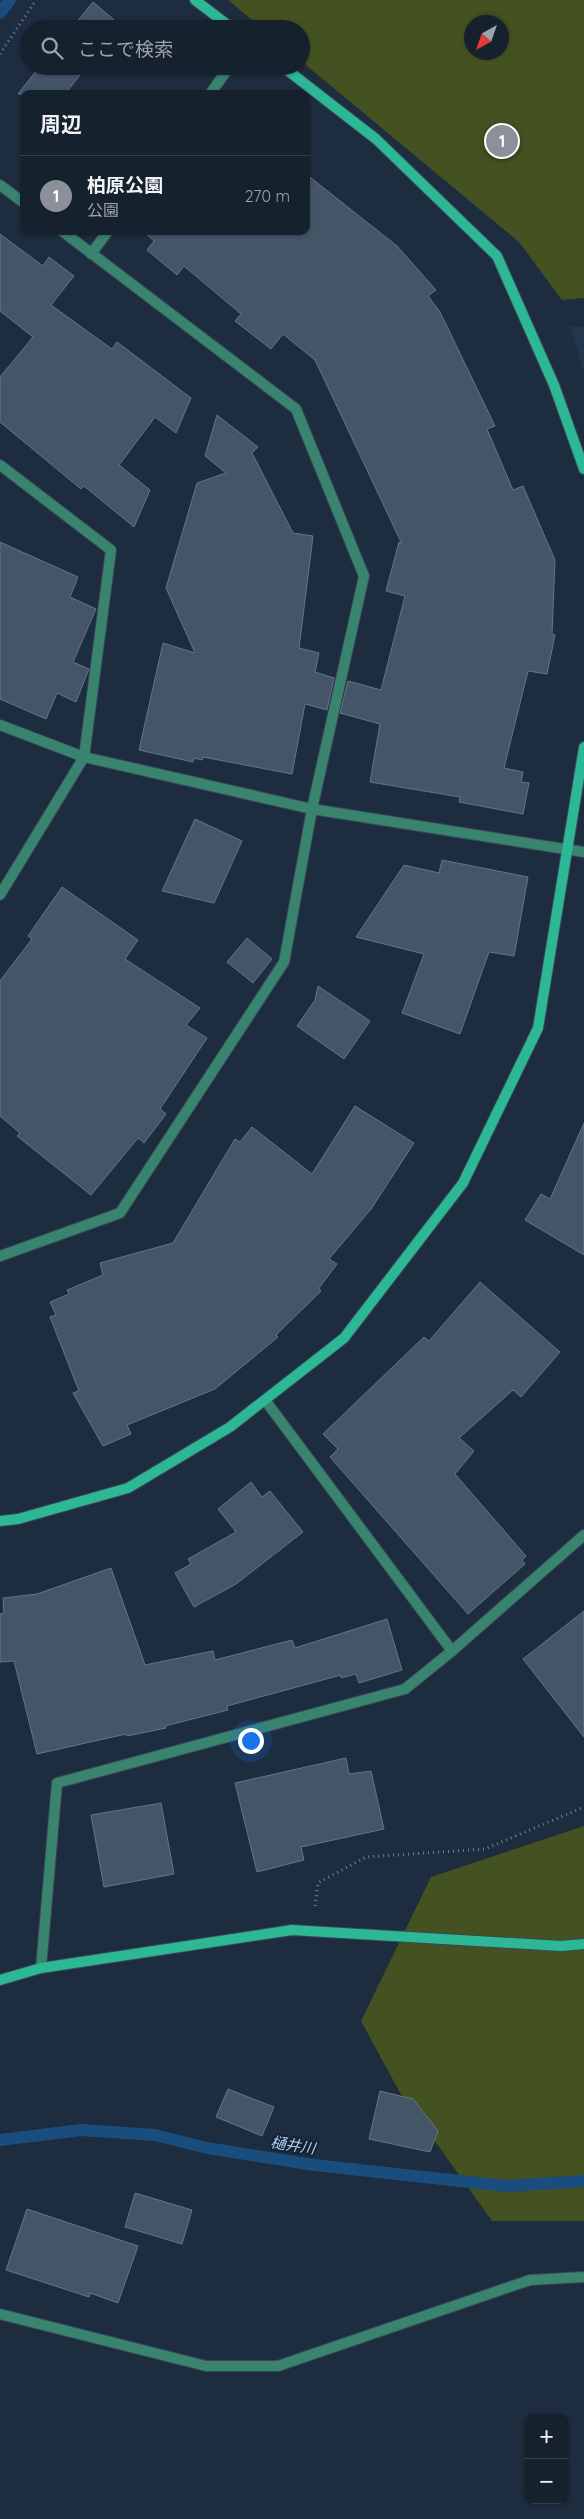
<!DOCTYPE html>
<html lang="ja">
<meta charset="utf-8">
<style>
body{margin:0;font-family:Quicksand,"Noto Sans JP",sans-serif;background:#1f2936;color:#f1f3f6}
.controls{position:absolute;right:15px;bottom:15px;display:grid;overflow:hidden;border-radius:10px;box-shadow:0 1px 4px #0004}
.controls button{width:45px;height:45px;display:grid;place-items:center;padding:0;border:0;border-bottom:1px solid #353e4a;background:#16212e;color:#f1f3f6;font:25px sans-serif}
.compass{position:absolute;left:464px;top:15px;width:45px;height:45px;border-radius:50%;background:#16212e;box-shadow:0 1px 4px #0004;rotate:220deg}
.you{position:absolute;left:250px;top:1740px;width:18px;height:18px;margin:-12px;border:4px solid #fff;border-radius:50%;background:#1a73e8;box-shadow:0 0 0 8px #1a73e833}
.badge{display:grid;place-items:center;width:32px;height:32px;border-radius:50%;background:#8c9099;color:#fff;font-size:16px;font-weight:700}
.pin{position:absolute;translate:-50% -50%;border:2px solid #fff;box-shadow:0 1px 5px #0006}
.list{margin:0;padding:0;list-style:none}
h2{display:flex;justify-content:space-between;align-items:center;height:65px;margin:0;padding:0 20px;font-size:21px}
h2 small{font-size:16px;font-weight:400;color:#9ea3aa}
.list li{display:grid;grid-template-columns:32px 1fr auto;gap:15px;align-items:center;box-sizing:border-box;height:80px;padding:0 20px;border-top:1px solid #353e4a}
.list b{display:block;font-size:19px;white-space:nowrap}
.list p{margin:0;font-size:16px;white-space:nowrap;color:#9ea3aa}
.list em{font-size:16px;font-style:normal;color:#9ea3aa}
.icon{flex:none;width:28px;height:28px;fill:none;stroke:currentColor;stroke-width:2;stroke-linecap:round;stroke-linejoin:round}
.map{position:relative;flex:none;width:584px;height:2519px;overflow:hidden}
.search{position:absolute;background:#16212e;box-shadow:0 1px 4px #0004;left:20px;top:20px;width:290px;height:55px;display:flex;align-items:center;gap:12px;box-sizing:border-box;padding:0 18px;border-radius:28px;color:#9ea3aa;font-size:19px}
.panel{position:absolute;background:#16212e;box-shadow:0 1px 4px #0004;left:20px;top:90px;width:290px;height:145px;border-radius:10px}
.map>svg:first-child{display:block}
.built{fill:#22364c}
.green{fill:#445120;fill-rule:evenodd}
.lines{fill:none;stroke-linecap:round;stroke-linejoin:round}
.stream{stroke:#194d7e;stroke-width:12}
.building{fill:#445568;stroke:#64758a}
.street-casing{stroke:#3a4859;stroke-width:12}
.secondary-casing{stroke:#3a4859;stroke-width:12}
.path{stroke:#74808e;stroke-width:3;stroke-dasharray:1 4;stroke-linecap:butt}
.street{stroke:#39846f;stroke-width:10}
.secondary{stroke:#2cb795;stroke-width:10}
.labels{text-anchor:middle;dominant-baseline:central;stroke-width:4;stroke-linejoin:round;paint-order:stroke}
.water-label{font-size:15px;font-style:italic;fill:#aecff3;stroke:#142233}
</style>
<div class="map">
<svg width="584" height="2519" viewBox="0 0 584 2519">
<rect width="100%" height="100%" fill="#1d2c3e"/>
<path class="built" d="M 570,326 L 584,327 L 584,373 Z"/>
<g class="green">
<path d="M 228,0 L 584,0 L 584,298 L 562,300 L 519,242 L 301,61 L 301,29 L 263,29 ZM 472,22 L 502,22 L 502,52 L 472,52 Z"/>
<path d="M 584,1826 L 584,2221 L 492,2221 L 399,2091 L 361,2021 L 431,1877 Z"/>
</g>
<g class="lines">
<g class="stream">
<path d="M 0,13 L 10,0"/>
<path d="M 0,2140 L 81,2130 L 155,2135 L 207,2148 L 314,2165 L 506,2186 L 584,2181"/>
</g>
</g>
<g class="building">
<path d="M 93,2 L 120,25 L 117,29 L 71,29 Z"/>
<path d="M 40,66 L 87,66 L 65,94 L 18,94 Z"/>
<path d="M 306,174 L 397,246 L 436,290 L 428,296 L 440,312 L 495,426 L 487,429 L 513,490 L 523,486 L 555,560 L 552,634 L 555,635 L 547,674 L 528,671 L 504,768 L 523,772 L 521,782 L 529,783 L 523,814 L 459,802 L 460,797 L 370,782 L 380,724 L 340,713 L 348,681 L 381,690 L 405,596 L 386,591 L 399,542 L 402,544 L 315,360 L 283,334 L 271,349 L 235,321 L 241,314 L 184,266 L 177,275 L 147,250 L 154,241 L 143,231 L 306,231 Z"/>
<path d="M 0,234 L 43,266 L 49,257 L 74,276 L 51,305 L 112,349 L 117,342 L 191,398 L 176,433 L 155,417 L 119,465 L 150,490 L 134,527 L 84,486 L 81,489 L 0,422 L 0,377 L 33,337 L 0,311 Z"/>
<path d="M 217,415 L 258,447 L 252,453 L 293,533 L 313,536 L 299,648 L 319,653 L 315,672 L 334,678 L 327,710 L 305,704 L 292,774 L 203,757 L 202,760 L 194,758 L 193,762 L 139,750 L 163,643 L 195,653 L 166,588 L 197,483 L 226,473 L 205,456 Z"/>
<path d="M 0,542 L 78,577 L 70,597 L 96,609 L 73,662 L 89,669 L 76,702 L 57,693 L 46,719 L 0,699 Z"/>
<path d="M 195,819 L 242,841 L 214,903 L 162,891 Z"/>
<path d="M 442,860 L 528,877 L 514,956 L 489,952 L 460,1034 L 402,1013 L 424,954 L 356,937 L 404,865 L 439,873 Z"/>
<path d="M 62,887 L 138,940 L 125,959 L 200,1008 L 186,1025 L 207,1038 L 160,1109 L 166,1114 L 144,1143 L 138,1138 L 91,1195 L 17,1136 L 20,1133 L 0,1116 L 0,981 L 32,939 L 28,936 Z"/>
<path d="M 247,938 L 272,959 L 253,983 L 227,962 Z"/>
<path d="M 318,986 L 370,1021 L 344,1059 L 297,1026 L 315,1000 Z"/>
<path d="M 355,1106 L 414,1143 L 371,1209 L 329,1259 L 337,1264 L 319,1288 L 321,1291 L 276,1335 L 278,1337 L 215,1389 L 127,1425 L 131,1434 L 103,1446 L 73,1393 L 79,1391 L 50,1317 L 56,1315 L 50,1302 L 69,1294 L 67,1290 L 103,1275 L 100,1263 L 173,1243 L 235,1139 L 240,1142 L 252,1127 L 312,1174 Z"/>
<path d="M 584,1123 L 584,1255 L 525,1220 L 541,1194 L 550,1199 Z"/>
<path d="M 480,1282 L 560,1352 L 521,1397 L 513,1390 L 459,1438 L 474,1451 L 455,1474 L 526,1556 L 522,1560 L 525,1564 L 468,1614 L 330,1457 L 338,1449 L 323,1434 L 424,1337 L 429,1341 Z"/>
<path d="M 251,1482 L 262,1497 L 270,1491 L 303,1532 L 236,1584 L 194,1607 L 175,1573 L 191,1564 L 188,1559 L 236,1532 L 218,1509 Z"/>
<path d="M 111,1568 L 145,1665 L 213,1651 L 215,1660 L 292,1640 L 295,1648 L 387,1619 L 402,1670 L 359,1683 L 356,1674 L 341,1678 L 341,1675 L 227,1706 L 228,1710 L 165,1726 L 166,1728 L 127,1736 L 126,1734 L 37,1754 L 14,1661 L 0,1662 L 0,1614 L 4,1613 L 3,1598 L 37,1594 Z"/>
<path d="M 584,1611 L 584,1737 L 523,1659 Z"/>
<path d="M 346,1758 L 349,1774 L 371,1771 L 384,1829 L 301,1847 L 304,1860 L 257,1872 L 235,1783 Z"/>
<path d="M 161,1803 L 174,1874 L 104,1887 L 91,1815 Z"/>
<path d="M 228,2089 L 274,2107 L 262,2136 L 216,2117 Z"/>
<path d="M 380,2091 L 413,2099 L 438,2131 L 430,2152 L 369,2139 Z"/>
<path d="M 135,2193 L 192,2210 L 182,2244 L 125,2227 Z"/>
<path d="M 27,2209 L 138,2246 L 118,2303 L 90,2293 L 89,2297 L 6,2270 Z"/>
</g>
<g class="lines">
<g class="street-casing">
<g id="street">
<path d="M 210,94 L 230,66"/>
<path d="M 0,185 L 24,203"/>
<path d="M 91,254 L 108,231"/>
<path d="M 0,465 L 111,550 L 84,757 L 0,895"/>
<path d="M 0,725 L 84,757 L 312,809 L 584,852"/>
<path d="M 0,1256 L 120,1213 L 284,962 L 312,809 L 364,576 L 296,409 L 62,231"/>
<path d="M 452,1651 L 584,1535"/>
<path d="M 41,1968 L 57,1783 L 405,1689 L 452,1651 L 265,1400"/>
<path d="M 0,2314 L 206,2366 L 278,2366 L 530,2280 L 584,2277"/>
</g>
</g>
<g class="secondary-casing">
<g id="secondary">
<path d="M 195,0 L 233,29"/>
<path d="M 282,66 L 376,139 L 497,256 L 554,385 L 584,469"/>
<path d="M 0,1521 L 18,1519 L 128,1488 L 230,1427 L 344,1338 L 463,1183 L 538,1028 L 584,747"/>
<path d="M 0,1980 L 41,1968 L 292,1930 L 561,1946 L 584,1944"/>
</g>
</g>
<g class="path">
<path d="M 0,54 L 36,0"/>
<path d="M 315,1906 L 318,1883 L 366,1857 L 485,1849 L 584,1807"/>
</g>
<use href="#street" class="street"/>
<use href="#secondary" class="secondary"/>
</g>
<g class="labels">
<g class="water-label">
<text transform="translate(293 2145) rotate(9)">樋井川</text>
</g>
</g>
</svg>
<div class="controls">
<button>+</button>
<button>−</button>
</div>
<svg class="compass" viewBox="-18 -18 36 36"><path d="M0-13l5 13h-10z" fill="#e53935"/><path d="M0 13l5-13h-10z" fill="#9ea3aa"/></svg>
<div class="you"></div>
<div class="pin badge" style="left:502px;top:141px">1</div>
<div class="search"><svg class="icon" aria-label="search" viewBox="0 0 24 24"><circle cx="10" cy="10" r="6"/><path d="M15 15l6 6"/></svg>ここで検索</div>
<section class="panel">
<h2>周辺<small></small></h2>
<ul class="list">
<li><span class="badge">1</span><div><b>柏原公園</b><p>公園</p></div><em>270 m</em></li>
</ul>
</section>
</div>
